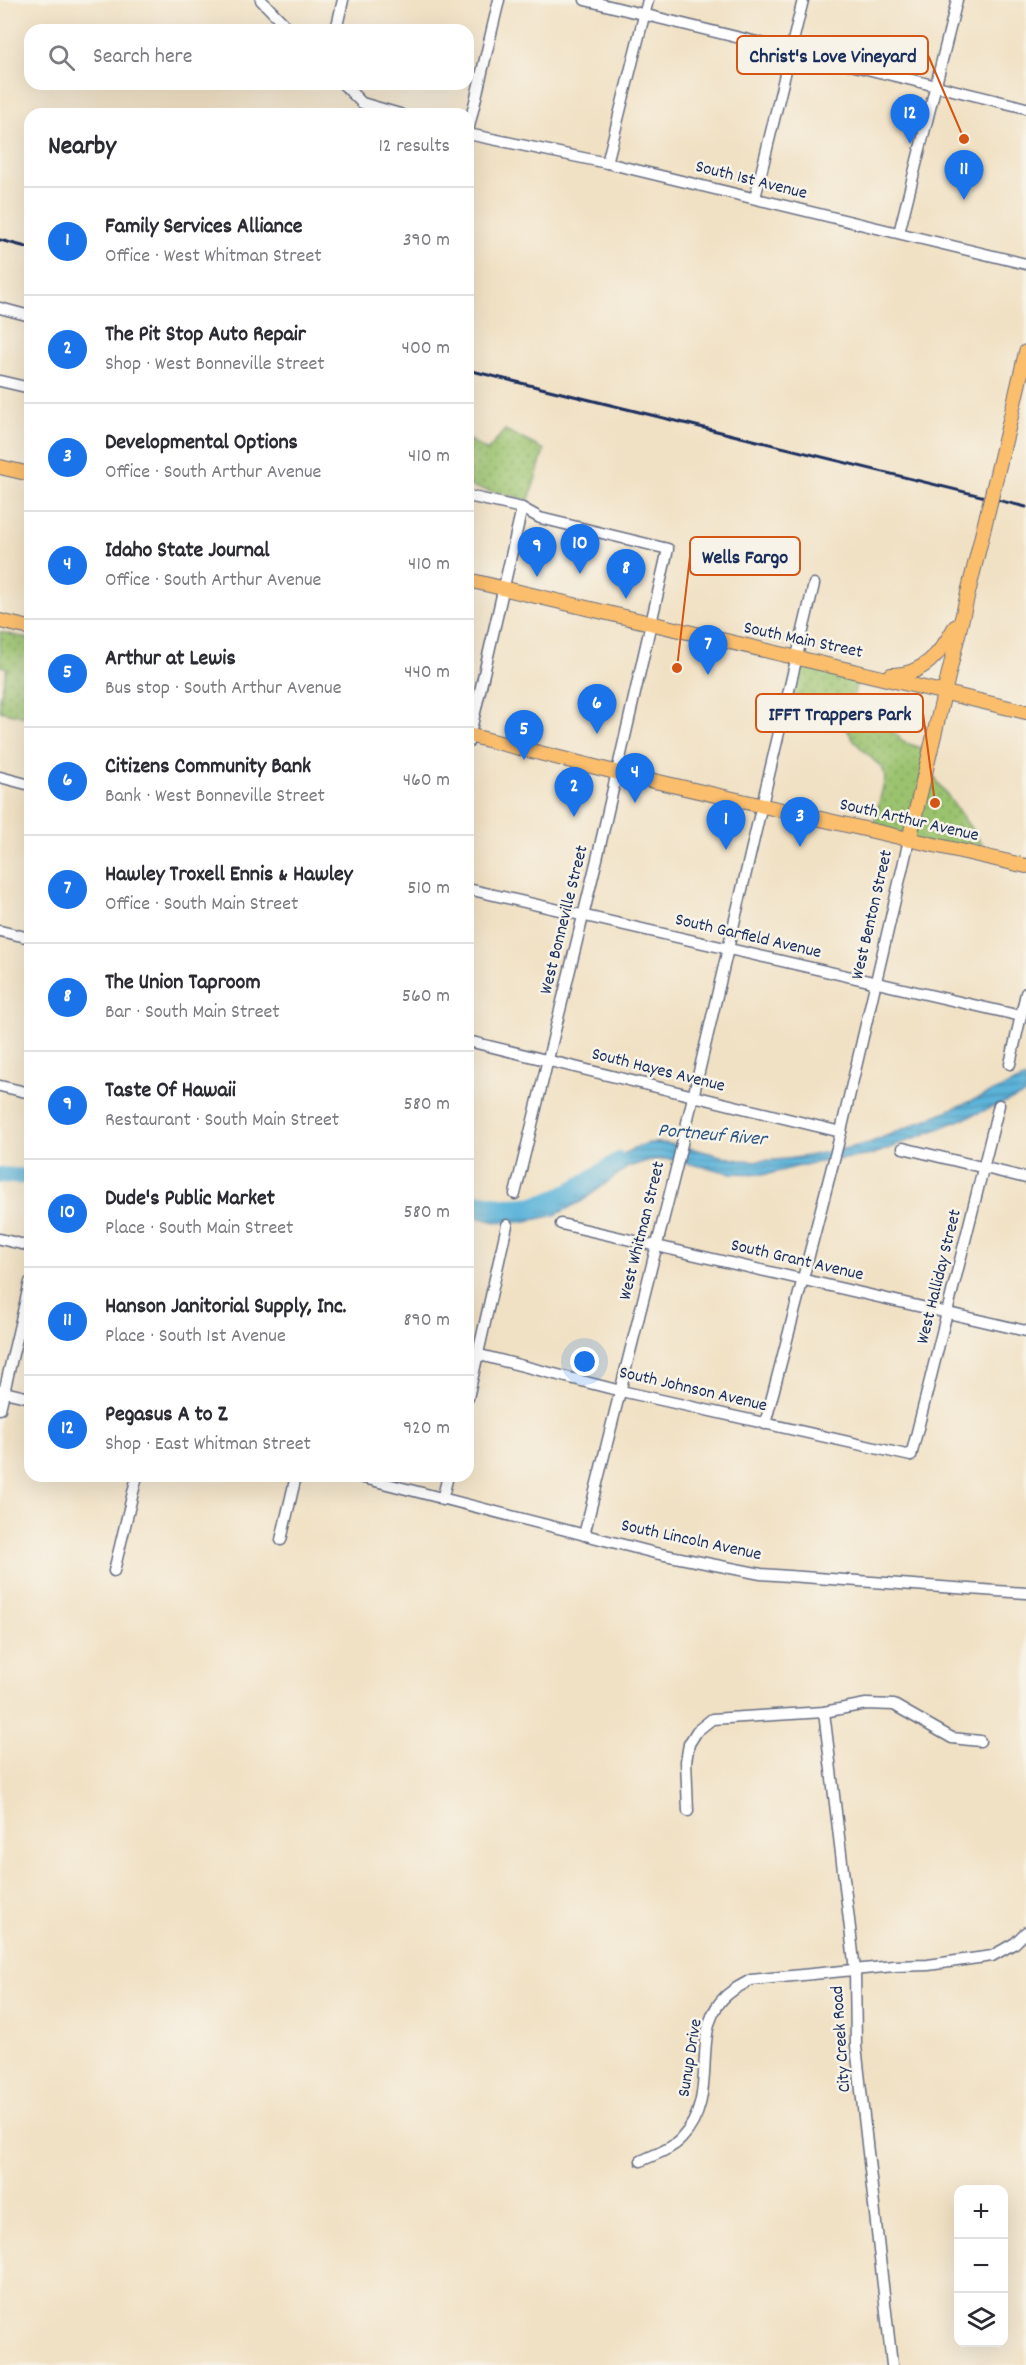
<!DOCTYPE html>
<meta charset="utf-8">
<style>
body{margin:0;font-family:Dekko,sans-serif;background:#f2f2f3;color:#2b2b33}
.controls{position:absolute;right:18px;bottom:18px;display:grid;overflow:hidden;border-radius:12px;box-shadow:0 6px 24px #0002}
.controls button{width:54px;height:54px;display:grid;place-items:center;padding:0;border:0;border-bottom:2px solid #e1e1e2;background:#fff;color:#2b2b33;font:30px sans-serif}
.you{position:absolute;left:585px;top:1362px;width:21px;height:21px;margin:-15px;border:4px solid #fff;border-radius:50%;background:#1a73e8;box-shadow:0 0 0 9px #1a73e833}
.badge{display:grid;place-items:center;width:39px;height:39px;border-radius:50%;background:#1a73e8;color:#fff;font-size:20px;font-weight:700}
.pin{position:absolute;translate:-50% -50px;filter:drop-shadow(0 2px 3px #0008)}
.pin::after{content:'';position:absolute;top:32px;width:21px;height:18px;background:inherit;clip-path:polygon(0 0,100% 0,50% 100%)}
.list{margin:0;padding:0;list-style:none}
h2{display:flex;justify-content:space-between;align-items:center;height:78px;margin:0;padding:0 24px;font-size:26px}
h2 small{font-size:20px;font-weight:400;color:#7c7c81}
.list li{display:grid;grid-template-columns:39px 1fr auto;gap:18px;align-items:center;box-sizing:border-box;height:108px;padding:0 24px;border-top:2px solid #e1e1e2}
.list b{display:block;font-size:22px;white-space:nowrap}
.list p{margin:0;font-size:20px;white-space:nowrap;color:#7c7c81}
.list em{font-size:20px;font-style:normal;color:#7c7c81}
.icon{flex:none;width:33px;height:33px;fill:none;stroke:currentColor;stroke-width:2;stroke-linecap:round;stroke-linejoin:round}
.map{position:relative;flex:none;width:1026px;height:2365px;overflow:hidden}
.search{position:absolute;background:#fff;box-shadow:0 6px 24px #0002;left:24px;top:24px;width:450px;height:66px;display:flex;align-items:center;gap:15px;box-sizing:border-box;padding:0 21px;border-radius:18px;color:#7c7c81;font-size:22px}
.panel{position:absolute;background:#fff;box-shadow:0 6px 24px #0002;left:24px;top:108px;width:450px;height:1374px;border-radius:18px}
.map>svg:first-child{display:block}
.park{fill:url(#park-dots);stroke:#5b7966;stroke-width:1.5}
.water{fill:url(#water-rules);stroke:#3c719c;stroke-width:1.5}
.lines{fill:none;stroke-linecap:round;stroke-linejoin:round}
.river{stroke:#5cb3d9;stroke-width:16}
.minor-casing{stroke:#666d82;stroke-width:13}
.major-casing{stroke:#666d82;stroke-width:16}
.minor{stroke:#fff;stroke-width:10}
.major{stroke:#fabe6d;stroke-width:14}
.rail{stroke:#1b2f5e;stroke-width:3}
.major-bridge-casing{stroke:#666d82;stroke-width:16;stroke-linecap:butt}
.major-bridge{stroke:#fabe6d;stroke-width:14}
.labels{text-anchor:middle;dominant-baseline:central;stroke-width:5;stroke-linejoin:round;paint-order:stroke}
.street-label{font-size:18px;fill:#1b2f5e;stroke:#f7f3e8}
.water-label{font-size:20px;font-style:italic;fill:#2e5783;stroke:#f7f3e8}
.leader{fill:none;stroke:#d45514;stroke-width:2}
.callout-dot{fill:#d45514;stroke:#f7f3e8;stroke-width:2}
.callout{fill:#f7f3e8;stroke:#d45514;stroke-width:2}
.callout-label{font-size:20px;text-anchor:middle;font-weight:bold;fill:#1b2f5e}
</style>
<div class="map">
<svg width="1026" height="2365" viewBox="0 0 1026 2365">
<defs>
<pattern id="park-dots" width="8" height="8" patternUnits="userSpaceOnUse" patternTransform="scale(1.5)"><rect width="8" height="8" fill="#9bc36e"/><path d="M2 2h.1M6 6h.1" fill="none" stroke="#7e9f5e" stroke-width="1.8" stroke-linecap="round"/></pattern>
<pattern id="water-rules" width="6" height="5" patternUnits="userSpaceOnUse" patternTransform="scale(1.5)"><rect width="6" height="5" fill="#5cb3d9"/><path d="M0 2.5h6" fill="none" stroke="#4b92b3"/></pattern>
</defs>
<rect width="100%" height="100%" fill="#f7f3e8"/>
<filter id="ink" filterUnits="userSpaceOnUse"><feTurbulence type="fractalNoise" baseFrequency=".0167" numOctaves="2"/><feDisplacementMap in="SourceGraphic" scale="12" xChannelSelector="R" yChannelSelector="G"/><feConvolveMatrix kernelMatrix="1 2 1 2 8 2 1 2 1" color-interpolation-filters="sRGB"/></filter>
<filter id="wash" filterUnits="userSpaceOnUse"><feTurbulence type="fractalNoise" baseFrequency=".008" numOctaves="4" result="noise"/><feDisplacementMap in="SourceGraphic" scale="24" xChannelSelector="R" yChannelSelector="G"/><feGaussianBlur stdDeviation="1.35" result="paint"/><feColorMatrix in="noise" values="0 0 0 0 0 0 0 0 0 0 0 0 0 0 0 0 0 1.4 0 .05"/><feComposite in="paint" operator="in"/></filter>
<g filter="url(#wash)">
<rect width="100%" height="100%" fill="#f1e1c4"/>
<g class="park">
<path d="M 505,430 L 544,450 L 529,500 L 468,486 L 468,439 L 487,451 Z"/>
<path d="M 0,632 L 30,639 L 30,718 L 0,711 L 0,697 L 7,668 L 0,666 Z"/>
<path d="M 795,659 L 860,672 L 853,697 L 879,723 L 896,734 L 903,742 L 931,751 L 927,767 L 992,858 L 872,831 L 885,779 L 883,769 L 854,741 L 832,705 L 787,694 Z"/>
</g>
<path class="water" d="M 1026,1078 L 1026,1094 L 872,1155 L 812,1163 L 768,1174 L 731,1173 L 669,1159 L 650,1160 L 628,1167 L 582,1201 L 555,1215 L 523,1222 L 496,1222 L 468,1215 L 468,1198 C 480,1202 494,1210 507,1212 C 528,1214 568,1203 584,1189 C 604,1170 618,1152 646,1144 C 667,1138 717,1157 740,1160 C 781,1164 827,1152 867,1144 Z"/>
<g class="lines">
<g class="river">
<path d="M 0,1175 L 30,1177"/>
<path d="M 468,1199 C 542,1217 559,1198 619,1160"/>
</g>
</g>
</g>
<g filter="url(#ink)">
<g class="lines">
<g class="minor-casing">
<g id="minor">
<path d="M 261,0 L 290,30"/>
<path d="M 585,0 L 1026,108"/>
<path d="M 336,30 L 343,0"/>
<path d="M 343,84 L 362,103 L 400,114"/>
<path d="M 468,131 L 499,0"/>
<path d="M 468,134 L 607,163 L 1026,264"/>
<path d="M 607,163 L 648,0"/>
<path d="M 755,198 L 803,0"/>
<path d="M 899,233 L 957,0"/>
<path d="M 0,308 L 30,316"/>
<path d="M 0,381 L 30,388"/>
<path d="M 468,496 L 522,508 L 540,518 L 668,549 L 597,859 L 515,1194"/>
<path d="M 468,743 L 522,508"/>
<path d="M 0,777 L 30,785"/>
<path d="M 468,889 L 1021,1016"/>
<path d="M 0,931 L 30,938"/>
<path d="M 468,1041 L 841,1132"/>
<path d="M 1010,1064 L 1026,993"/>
<path d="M 0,1086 L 30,1093"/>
<path d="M 903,1148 L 1026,1178"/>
<path d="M 561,1224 L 1026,1331"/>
<path d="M 0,1239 L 30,1246"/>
<path d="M 468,1352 L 621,1391 L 911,1456 L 999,1105"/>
<path d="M 0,1391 L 30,1398"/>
<path d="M 468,1398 L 507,1225"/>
<path d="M 0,1409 L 30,1282"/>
<path d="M 765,1424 L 838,1144 L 909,840"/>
<path d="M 356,1476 L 655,1553 L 761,1574 L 1026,1593"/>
<path d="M 442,1500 L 448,1476"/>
<path d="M 584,1535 L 677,1165 L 814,584"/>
<path d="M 281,1540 L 296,1476"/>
<path d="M 114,1571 L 137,1476"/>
<path d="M 824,1712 L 855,1970 L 856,2046 L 892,2365"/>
<path d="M 688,1811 L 686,1761 L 689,1744 L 697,1731 L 712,1719 L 824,1712 L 866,1704 L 894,1705 L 952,1738 L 980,1741"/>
<path d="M 641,2161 C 653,2155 672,2149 681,2139 C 721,2097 690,2038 721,2001 C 729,1991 740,1986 751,1980 L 894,1966 L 928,1965 L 992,1956 L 1015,1943 L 1026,1932"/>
</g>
</g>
<g class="major-casing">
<g id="major">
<path d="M 1012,412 L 1026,352"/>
<path d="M 0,467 L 30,474"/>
<path d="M 468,580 L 1026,712"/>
<path d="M 0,621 L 30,628"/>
<path d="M 891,675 C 922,676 941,653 955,627"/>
<path d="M 468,735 L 615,772 L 1026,866"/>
<path d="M 909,840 L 968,593"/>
</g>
</g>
<use href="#minor" class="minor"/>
<use href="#major" class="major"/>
<g class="rail">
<path d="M 0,240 L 30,248"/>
<path d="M 468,370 L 1026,507"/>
</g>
<g class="major-bridge-casing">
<path id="major-bridge" d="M 968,593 L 1012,412"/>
</g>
<use href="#major-bridge" class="major-bridge"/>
</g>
</g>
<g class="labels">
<g class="street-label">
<text transform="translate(751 181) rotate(14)">South 1st Avenue</text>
<text transform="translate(803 641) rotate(12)">South Main Street</text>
<text transform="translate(909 821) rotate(13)">South Arthur Avenue</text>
<text transform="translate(873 915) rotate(-77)">West Benton Street</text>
<text transform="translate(565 920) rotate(-76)">West Bonneville Street</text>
<text transform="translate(748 937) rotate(13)">South Garfield Avenue</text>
<text transform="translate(658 1071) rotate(14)">South Hayes Avenue</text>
<text transform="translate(643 1231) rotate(-76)">West Whitman Street</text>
<text transform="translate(797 1261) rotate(13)">South Grant Avenue</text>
<text transform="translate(940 1277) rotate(-76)">West Halliday Street</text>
<text transform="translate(693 1390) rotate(13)">South Johnson Avenue</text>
<text transform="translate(691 1541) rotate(12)">South Lincoln Avenue</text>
<text transform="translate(842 2039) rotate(-94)">City Creek Road</text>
<text transform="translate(691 2058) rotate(-81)">Sunup Drive</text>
</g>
<g class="water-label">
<text transform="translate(712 1136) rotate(5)">Portneuf River</text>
</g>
</g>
<path class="leader" d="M964 139L928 55M677 668L690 556M935 803L923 713"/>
<g class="callout-dot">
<circle cx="964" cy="139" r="6"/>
<circle cx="677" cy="668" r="6"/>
<circle cx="935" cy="803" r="6"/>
</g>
<g class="callout">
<rect x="737" y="36" width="191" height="38" rx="6"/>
<rect x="690" y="537" width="110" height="38" rx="6"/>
<rect x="756" y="694" width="167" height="38" rx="6"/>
</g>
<g class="callout-label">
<text x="833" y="62">Christ's Love Vineyard</text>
<text x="745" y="563">Wells Fargo</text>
<text x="840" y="720">IFFT Trappers Park</text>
</g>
</svg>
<div class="controls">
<button>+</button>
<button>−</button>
<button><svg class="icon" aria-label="layers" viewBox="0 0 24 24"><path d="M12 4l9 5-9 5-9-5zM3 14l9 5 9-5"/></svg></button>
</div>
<div class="you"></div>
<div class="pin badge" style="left:726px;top:850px">1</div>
<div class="pin badge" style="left:574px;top:817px">2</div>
<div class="pin badge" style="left:800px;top:847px">3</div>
<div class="pin badge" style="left:635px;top:803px">4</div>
<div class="pin badge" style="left:524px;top:760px">5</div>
<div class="pin badge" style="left:597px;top:734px">6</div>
<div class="pin badge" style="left:708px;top:675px">7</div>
<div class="pin badge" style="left:626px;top:599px">8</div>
<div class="pin badge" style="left:537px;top:577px">9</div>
<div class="pin badge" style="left:580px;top:574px">10</div>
<div class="pin badge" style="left:964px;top:200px">11</div>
<div class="pin badge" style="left:910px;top:144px">12</div>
<div class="search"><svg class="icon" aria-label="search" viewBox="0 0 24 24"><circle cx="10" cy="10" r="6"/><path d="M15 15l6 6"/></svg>Search here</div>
<section class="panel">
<h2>Nearby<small>12 results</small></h2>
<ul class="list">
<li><span class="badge">1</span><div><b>Family Services Alliance</b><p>Office · West Whitman Street</p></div><em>390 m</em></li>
<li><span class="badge">2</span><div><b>The Pit Stop Auto Repair</b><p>Shop · West Bonneville Street</p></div><em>400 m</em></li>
<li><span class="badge">3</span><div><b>Developmental Options</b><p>Office · South Arthur Avenue</p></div><em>410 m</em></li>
<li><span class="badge">4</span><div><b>Idaho State Journal</b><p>Office · South Arthur Avenue</p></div><em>410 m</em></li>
<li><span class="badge">5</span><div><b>Arthur at Lewis</b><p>Bus stop · South Arthur Avenue</p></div><em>440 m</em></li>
<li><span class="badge">6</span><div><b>Citizens Community Bank</b><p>Bank · West Bonneville Street</p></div><em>460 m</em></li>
<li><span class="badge">7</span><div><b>Hawley Troxell Ennis &amp; Hawley</b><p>Office · South Main Street</p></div><em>510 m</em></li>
<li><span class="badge">8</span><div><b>The Union Taproom</b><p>Bar · South Main Street</p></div><em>560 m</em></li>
<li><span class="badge">9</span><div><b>Taste Of Hawaii</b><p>Restaurant · South Main Street</p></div><em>580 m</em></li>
<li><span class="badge">10</span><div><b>Dude's Public Market</b><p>Place · South Main Street</p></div><em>580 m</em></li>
<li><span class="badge">11</span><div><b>Hanson Janitorial Supply, Inc.</b><p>Place · South 1st Avenue</p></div><em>890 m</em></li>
<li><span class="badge">12</span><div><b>Pegasus A to Z</b><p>Shop · East Whitman Street</p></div><em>920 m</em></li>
</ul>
</section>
</div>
